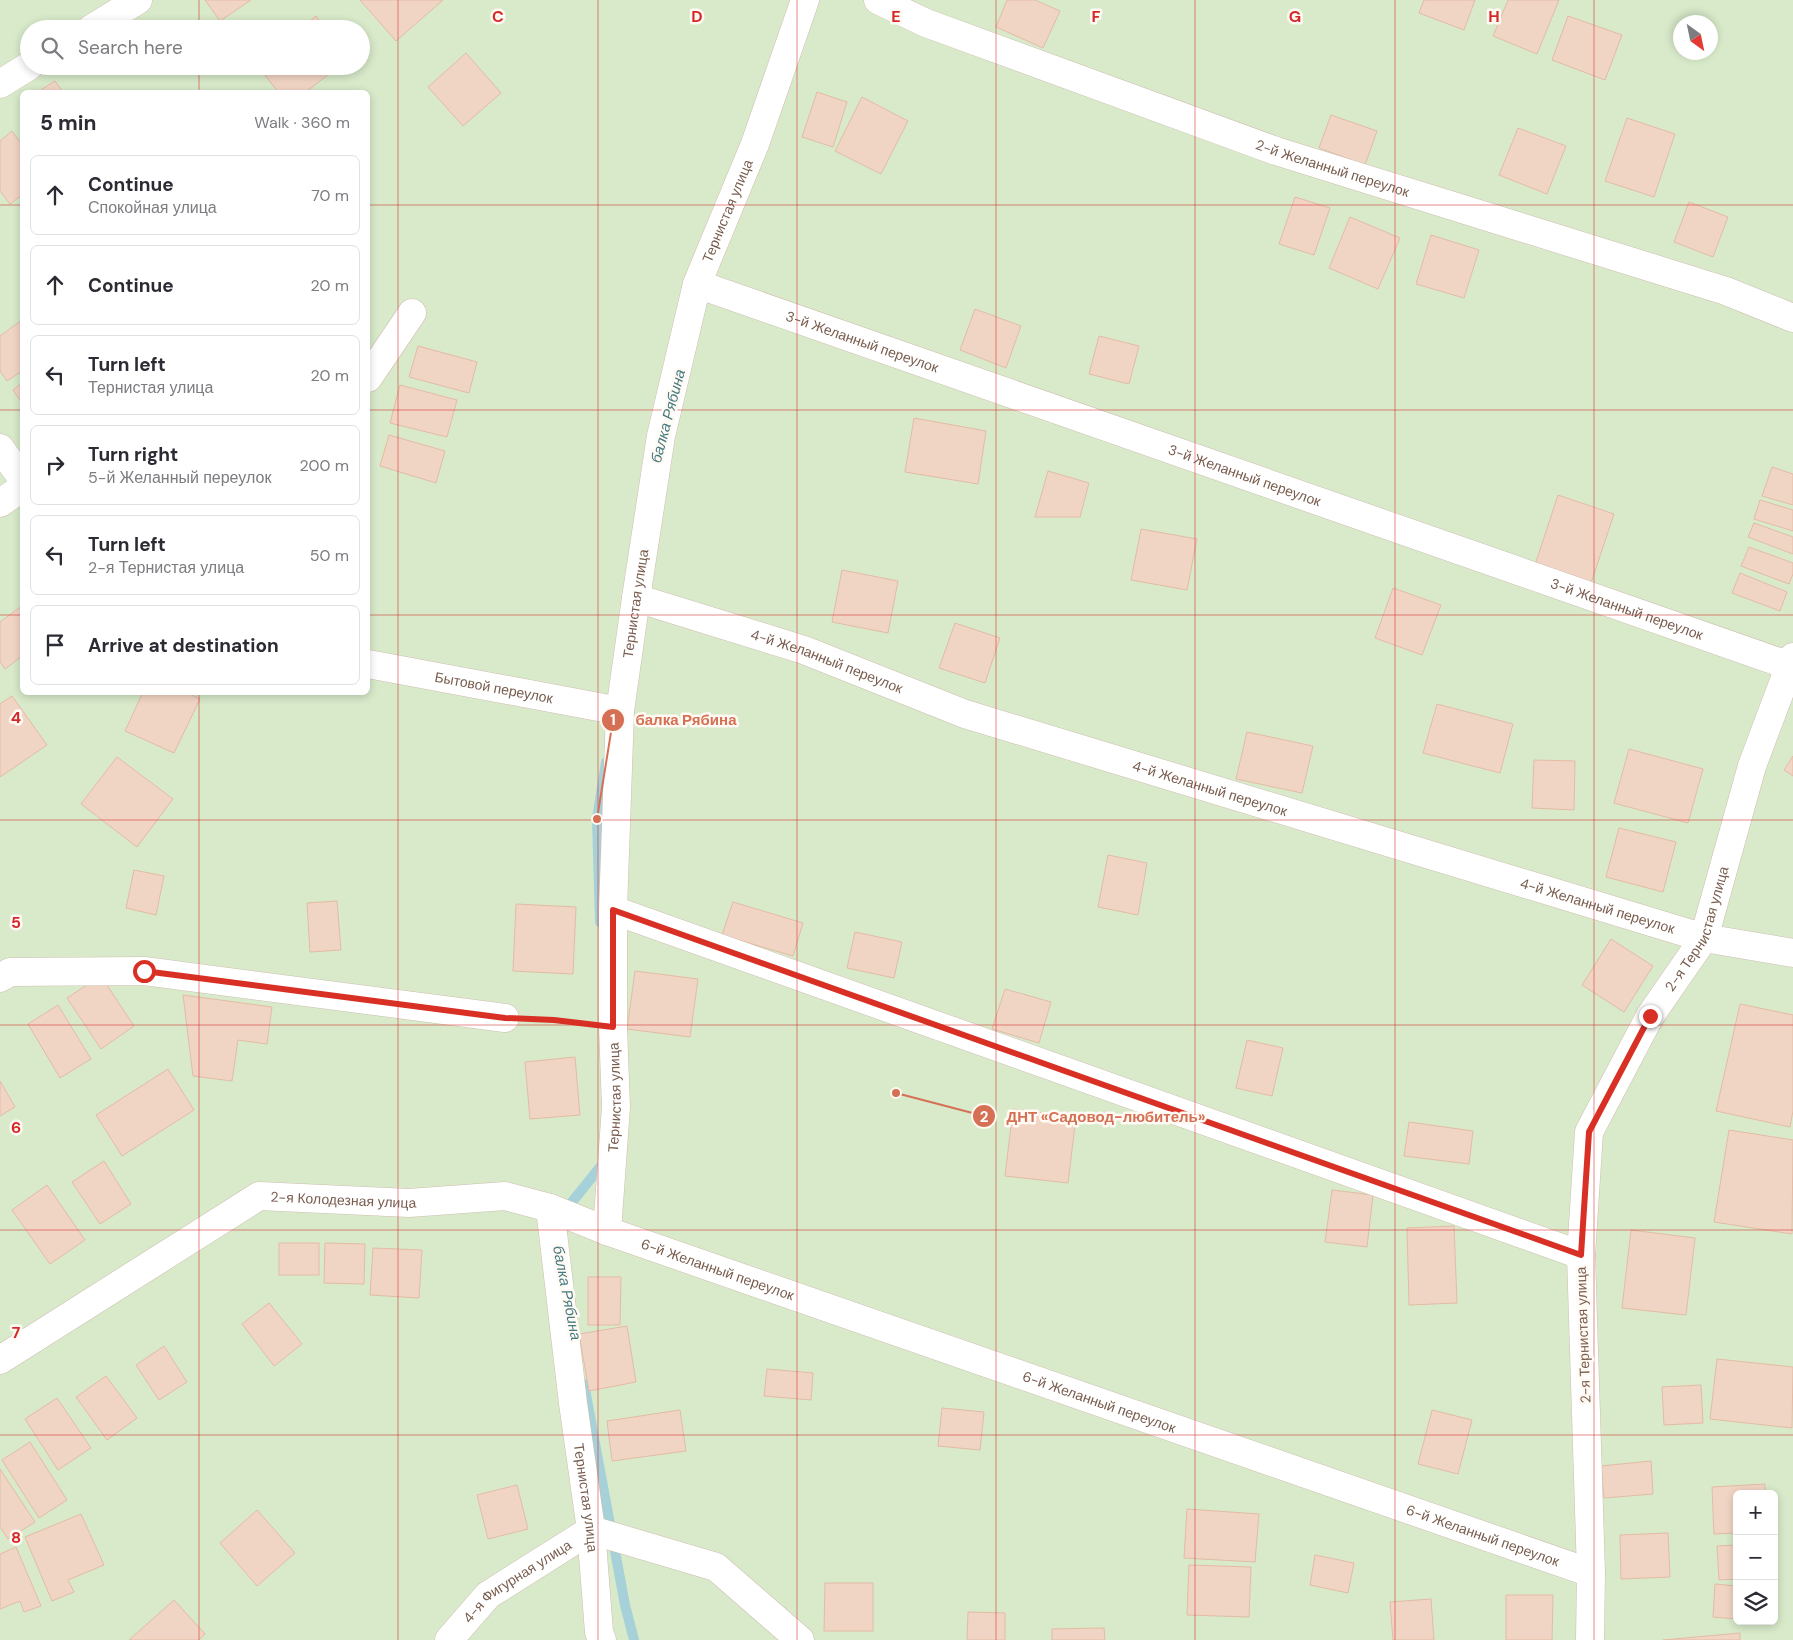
<!DOCTYPE html>
<meta charset="utf-8">
<style>
body{margin:0;font-family:"DM Sans",sans-serif;background:#f7f7f7;color:#2b2b33}
.controls{position:absolute;right:15px;bottom:15px;display:grid;overflow:hidden;border-radius:8px;box-shadow:0 2px 8px #0003}
.controls button{width:45px;height:45px;display:grid;place-items:center;padding:0;border:0;border-bottom:1px solid #e1e1e2;background:#fff;color:#2b2b33;font:25px sans-serif}
.compass{position:absolute;left:1673px;top:15px;width:45px;height:45px;border-radius:50%;background:#fff;box-shadow:0 2px 8px #0003;rotate:147deg}
.stop{position:absolute;width:15px;height:15px;margin:-11px;border:4px solid #d93025;border-radius:50%;background:#fff}
.stop.end{background:#d93025;border-color:#fff;box-shadow:0 1px 5px #0008}
.list{margin:0;padding:0;list-style:none}
h2{display:flex;justify-content:space-between;align-items:center;height:65px;margin:0;padding:0 20px;font-size:21px}
h2 small{font-size:16px;font-weight:400;color:#7c7c81}
.list li{display:grid;grid-template-columns:32px 1fr auto;gap:15px;align-items:center;box-sizing:border-box;height:80px;margin:0 10px 10px;padding:0 10px;border:1px solid #e1e1e2;border-radius:8px}
.list b{display:block;font-size:19px;white-space:nowrap}
.list p{margin:0;font-size:16px;white-space:nowrap;color:#7c7c81}
.list em{font-size:16px;font-style:normal;color:#7c7c81}
.icon{flex:none;width:28px;height:28px;fill:none;stroke:currentColor;stroke-width:2;stroke-linecap:round;stroke-linejoin:round}
.map{position:relative;flex:none;width:1793px;height:1640px;overflow:hidden}
.search{position:absolute;background:#fff;box-shadow:0 2px 8px #0003;left:20px;top:20px;width:350px;height:55px;display:flex;align-items:center;gap:12px;box-sizing:border-box;padding:0 18px;border-radius:28px;color:#7c7c81;font-size:19px}
.panel{position:absolute;background:#fff;box-shadow:0 2px 8px #0003;left:20px;top:90px;width:350px;height:605px;border-radius:8px}
.map>svg:first-child{display:block}
.green{fill:#d8eaca;fill-rule:evenodd}
.lines{fill:none;stroke-linecap:round;stroke-linejoin:round}
.stream{stroke:#a6d1d8;stroke-width:10}
.building{fill:#f1d5c4;stroke:#e3bba5}
.street-casing{stroke:#cfbeb0;stroke-width:29}
.path{stroke:#d7b8a6;stroke-width:3;stroke-dasharray:1 4;stroke-linecap:butt}
.street{stroke:#fff;stroke-width:28}
.route{stroke:#d93025;stroke-width:6}
.grid{fill:none;stroke:#d62828;stroke-width:1;stroke-opacity:0.55}
.labels{text-anchor:middle;dominant-baseline:central;stroke-width:5;stroke-linejoin:round;paint-order:stroke}
.street-label{font-size:14px;fill:#785c4e;stroke:#fffaf3}
.water-label{font-size:15px;font-style:italic;fill:#457a83;stroke:#fffaf3}
.grid-label{font-size:16px;text-anchor:middle;font-weight:bold;fill:#d62828;stroke:#fffaf3;stroke-width:5;stroke-linejoin:round;paint-order:stroke}
.leader{fill:none;stroke:#d67055;stroke-width:2}
.callout-dot{fill:#d67055;stroke:#fffaf3;stroke-width:2}
.mark-label{font-size:15px;text-anchor:middle;font-weight:bold;fill:#fff}
.callout-label{font-size:15px;text-anchor:middle;font-weight:bold;fill:#d67055;stroke:#fffaf3;stroke-width:5;stroke-linejoin:round;paint-order:stroke}
</style>
<div class="map">
<svg width="1793" height="1640" viewBox="0 0 1793 1640">
<rect width="100%" height="100%" fill="#fcf6ec"/>
<path class="green" d="M 0,0 L 1793,0 L 1793,1640 L 0,1640 ZM 1680,22 L 1710,22 L 1710,52 L 1680,52 ZM 29,29 L 361,29 L 361,66 L 29,66 ZM 22,92 L 368,92 L 368,692 L 22,692 ZM 1737,1494 L 1774,1494 L 1774,1621 L 1737,1621 Z"/>
<g class="lines">
<g class="stream">
<path d="M 600,922 L 597,819 L 606,762"/>
<path d="M 567,1214 L 572,1202 L 605,1161"/>
<path d="M 584,1384 L 625,1605 L 634,1640"/>
</g>
</g>
<g class="building">
<path d="M 205,0 L 251,0 L 220,21 Z"/>
<path d="M 360,0 L 443,0 L 396,41 Z"/>
<path d="M 1007,0 L 1035,0 L 1060,11 L 1043,48 L 996,27 Z"/>
<path d="M 1424,0 L 1475,0 L 1464,30 L 1419,13 Z"/>
<path d="M 1508,0 L 1559,0 L 1537,54 L 1493,36 Z"/>
<path d="M 316,16 L 326,29 L 300,29 Z"/>
<path d="M 1568,16 L 1622,35 L 1605,80 L 1552,60 Z"/>
<path d="M 466,53 L 501,93 L 463,126 L 428,87 Z"/>
<path d="M 258,66 L 339,66 L 306,92 L 278,92 Z"/>
<path d="M 55,81 L 63,92 L 38,92 Z"/>
<path d="M 817,92 L 847,102 L 833,147 L 802,137 Z"/>
<path d="M 862,97 L 908,121 L 881,174 L 835,151 Z"/>
<path d="M 1331,115 L 1377,131 L 1365,165 L 1319,148 Z"/>
<path d="M 1627,118 L 1675,134 L 1654,197 L 1605,181 Z"/>
<path d="M 1518,128 L 1566,146 L 1547,194 L 1499,175 Z"/>
<path d="M 12,131 L 22,145 L 22,195 L 10,204 L 0,191 L 0,141 Z"/>
<path d="M 1295,197 L 1330,208 L 1314,255 L 1279,244 Z"/>
<path d="M 1689,202 L 1728,217 L 1713,257 L 1674,242 Z"/>
<path d="M 1350,217 L 1400,238 L 1378,289 L 1329,268 Z"/>
<path d="M 1431,235 L 1479,250 L 1464,298 L 1416,284 Z"/>
<path d="M 975,309 L 1021,326 L 1006,368 L 960,350 Z"/>
<path d="M 22,320 L 22,371 L 7,381 L 0,371 L 0,336 Z"/>
<path d="M 1099,336 L 1139,346 L 1129,384 L 1089,374 Z"/>
<path d="M 418,346 L 477,362 L 469,393 L 409,377 Z"/>
<path d="M 22,383 L 22,403 L 13,390 Z"/>
<path d="M 400,385 L 457,400 L 447,437 L 390,423 Z"/>
<path d="M 914,418 L 986,431 L 978,484 L 905,472 Z"/>
<path d="M 389,435 L 445,451 L 436,483 L 380,466 Z"/>
<path d="M 1772,467 L 1793,474 L 1793,505 L 1762,496 Z"/>
<path d="M 1048,471 L 1089,483 L 1080,517 L 1035,517 Z"/>
<path d="M 1558,495 L 1614,514 L 1591,583 L 1535,565 Z"/>
<path d="M 1760,500 L 1793,510 L 1793,531 L 1754,519 Z"/>
<path d="M 1754,523 L 1793,537 L 1793,554 L 1748,537 Z"/>
<path d="M 1141,529 L 1197,539 L 1187,590 L 1131,580 Z"/>
<path d="M 1749,547 L 1793,563 L 1793,574 L 1789,584 L 1741,566 Z"/>
<path d="M 842,570 L 898,581 L 888,633 L 832,622 Z"/>
<path d="M 1740,573 L 1787,592 L 1780,611 L 1732,593 Z"/>
<path d="M 1393,588 L 1441,605 L 1422,655 L 1375,638 Z"/>
<path d="M 22,606 L 22,656 L 5,669 L 0,662 L 0,622 Z"/>
<path d="M 955,623 L 1000,638 L 985,683 L 939,668 Z"/>
<path d="M 143,692 L 186,692 L 200,699 L 174,753 L 125,731 Z"/>
<path d="M 12,696 L 47,745 L 0,777 L 0,704 Z"/>
<path d="M 1437,704 L 1513,724 L 1500,773 L 1423,753 Z"/>
<path d="M 1247,732 L 1313,746 L 1302,793 L 1236,779 Z"/>
<path d="M 1629,749 L 1703,769 L 1688,823 L 1614,803 Z"/>
<path d="M 1793,756 L 1793,776 L 1784,770 Z"/>
<path d="M 117,757 L 173,799 L 137,847 L 81,804 Z"/>
<path d="M 1534,760 L 1575,761 L 1574,810 L 1532,808 Z"/>
<path d="M 1619,828 L 1676,842 L 1663,892 L 1606,877 Z"/>
<path d="M 1108,855 L 1147,863 L 1138,915 L 1098,907 Z"/>
<path d="M 134,870 L 164,876 L 156,915 L 126,908 Z"/>
<path d="M 337,901 L 341,950 L 310,952 L 307,903 Z"/>
<path d="M 733,902 L 803,923 L 793,956 L 722,935 Z"/>
<path d="M 516,904 L 576,907 L 573,974 L 513,971 Z"/>
<path d="M 855,932 L 902,942 L 894,978 L 847,968 Z"/>
<path d="M 1611,939 L 1653,966 L 1624,1012 L 1582,985 Z"/>
<path d="M 635,971 L 698,979 L 690,1037 L 627,1029 Z"/>
<path d="M 101,976 L 134,1026 L 101,1049 L 67,998 Z"/>
<path d="M 1005,989 L 1051,1002 L 1039,1043 L 992,1029 Z"/>
<path d="M 183,995 L 272,1007 L 267,1044 L 238,1040 L 232,1081 L 193,1076 Z"/>
<path d="M 1740,1004 L 1793,1015 L 1793,1111 L 1790,1127 L 1716,1111 Z"/>
<path d="M 58,1005 L 91,1059 L 60,1078 L 28,1024 Z"/>
<path d="M 1247,1040 L 1283,1048 L 1272,1096 L 1236,1088 Z"/>
<path d="M 575,1057 L 580,1115 L 530,1119 L 525,1062 Z"/>
<path d="M 168,1069 L 194,1110 L 122,1156 L 96,1115 Z"/>
<path d="M 0,1081 L 15,1107 L 0,1116 Z"/>
<path d="M 1013,1109 L 1076,1117 L 1068,1183 L 1005,1176 Z"/>
<path d="M 1409,1122 L 1473,1131 L 1469,1164 L 1404,1156 Z"/>
<path d="M 1729,1130 L 1793,1140 L 1792,1234 L 1714,1222 Z"/>
<path d="M 104,1161 L 131,1204 L 100,1224 L 72,1182 Z"/>
<path d="M 47,1185 L 85,1240 L 50,1264 L 12,1210 Z"/>
<path d="M 1332,1190 L 1373,1195 L 1367,1247 L 1325,1242 Z"/>
<path d="M 1454,1226 L 1457,1303 L 1409,1305 L 1407,1228 Z"/>
<path d="M 1631,1230 L 1695,1238 L 1686,1315 L 1622,1308 Z"/>
<rect x="279" y="1243" width="40" height="32"/>
<path d="M 325,1243 L 365,1244 L 364,1284 L 324,1283 Z"/>
<path d="M 373,1248 L 422,1250 L 419,1298 L 370,1295 Z"/>
<path d="M 588,1277 L 621,1277 L 620,1325 L 588,1325 Z"/>
<path d="M 269,1303 L 302,1344 L 274,1366 L 242,1324 Z"/>
<path d="M 627,1326 L 636,1382 L 589,1391 L 579,1334 Z"/>
<path d="M 164,1346 L 187,1382 L 159,1400 L 136,1365 Z"/>
<path d="M 1717,1359 L 1793,1367 L 1792,1428 L 1710,1419 Z"/>
<path d="M 767,1369 L 813,1373 L 811,1400 L 764,1396 Z"/>
<path d="M 106,1376 L 137,1418 L 107,1440 L 76,1397 Z"/>
<path d="M 1701,1385 L 1703,1423 L 1664,1425 L 1662,1387 Z"/>
<path d="M 57,1398 L 91,1448 L 58,1470 L 25,1419 Z"/>
<path d="M 942,1408 L 984,1412 L 980,1450 L 938,1446 Z"/>
<path d="M 680,1410 L 686,1451 L 612,1461 L 607,1421 Z"/>
<path d="M 1432,1410 L 1472,1420 L 1458,1474 L 1418,1464 Z"/>
<path d="M 30,1442 L 67,1500 L 39,1518 L 2,1460 Z"/>
<path d="M 1651,1461 L 1653,1494 L 1604,1498 L 1601,1466 Z"/>
<path d="M 0,1469 L 35,1522 L 8,1539 L 0,1527 Z"/>
<path d="M 1765,1484 L 1765,1494 L 1737,1494 L 1737,1533 L 1714,1534 L 1712,1487 Z"/>
<path d="M 517,1485 L 528,1529 L 488,1539 L 477,1495 Z"/>
<path d="M 1187,1509 L 1259,1514 L 1255,1562 L 1184,1558 Z"/>
<path d="M 257,1510 L 295,1553 L 257,1586 L 220,1543 Z"/>
<path d="M 81,1514 L 104,1565 L 68,1580 L 74,1592 L 52,1601 L 25,1537 Z"/>
<path d="M 1668,1533 L 1670,1577 L 1621,1579 L 1620,1535 Z"/>
<path d="M 1737,1545 L 1737,1579 L 1719,1580 L 1717,1546 Z"/>
<path d="M 16,1547 L 41,1606 L 24,1612 L 20,1601 L 0,1609 L 0,1554 Z"/>
<path d="M 1315,1555 L 1354,1563 L 1348,1593 L 1310,1585 Z"/>
<path d="M 1189,1565 L 1251,1567 L 1249,1617 L 1187,1615 Z"/>
<path d="M 825,1583 L 873,1583 L 873,1631 L 824,1631 Z"/>
<path d="M 1715,1584 L 1737,1586 L 1737,1619 L 1713,1617 Z"/>
<path d="M 1506,1595 L 1553,1595 L 1552,1640 L 1506,1640 Z"/>
<path d="M 1431,1599 L 1434,1640 L 1393,1640 L 1390,1602 Z"/>
<path d="M 174,1600 L 205,1634 L 199,1640 L 129,1640 Z"/>
<path d="M 968,1612 L 1005,1613 L 1005,1640 L 967,1640 Z"/>
<path d="M 1104,1628 L 1105,1640 L 1052,1640 L 1052,1629 Z"/>
<path d="M 1740,1633 L 1740,1640 L 1663,1640 Z"/>
</g>
<g class="lines">
<g class="street-casing">
<g id="street">
<path id="s1" d="M 878,0 L 926,23 L 1276,151 L 1726,291 L 1793,318"/>
<path d="M 91,29 L 138,0"/>
<path d="M 0,84 L 29,66"/>
<path id="s2" d="M 697,284 L 1793,667"/>
<path d="M 368,378 L 412,313"/>
<path d="M 0,448 L 22,478"/>
<path d="M 0,503 L 22,488"/>
<path id="s3" d="M 636,598 L 804,650 L 965,714 L 1704,938 L 1793,953"/>
<path id="s4" d="M 368,664 L 620,711"/>
<path d="M 613,910 L 1581,1255"/>
<path d="M 0,978 L 10,972 L 144,971 L 505,1018"/>
<path id="s5" d="M 550,1208 L 573,1403 L 591,1530 L 599,1632 L 602,1640"/>
<path id="s6" d="M 607,1231 L 616,1107 L 613,1027 L 613,910 L 620,711 L 636,598 L 661,436 L 697,284 L 755,144 L 805,0"/>
<path id="s7" d="M 0,1360 L 259,1196 L 409,1203 L 505,1196 L 550,1208 L 607,1231 L 1591,1573"/>
<path id="s8" d="M 449,1640 L 488,1595 L 591,1530 L 716,1567 L 800,1640"/>
<path id="s9" d="M 1590,1640 L 1591,1573 L 1581,1255 L 1589,1132 L 1650,1016 L 1704,938 L 1752,766 L 1793,657"/>
</g>
</g>
<path class="path" d="M 536,1019 L 582,1023"/>
<use href="#street" class="street"/>
</g>
<g class="lines">
<path class="route" d="M 144,971 L 505,1018 L 554,1020 L 613,1027 L 613,910 L 1581,1255 L 1589,1132 L 1650,1016"/>
</g>
<path class="grid" d="M 199,0 L 199,29M 398,0 L 398,1640M 598,0 L 598,1640M 797,0 L 797,1640M 996,0 L 996,1640M 1195,0 L 1195,1640M 1395,0 L 1395,1640M 1594,0 L 1594,1640M 199,66 L 199,92M 0,205 L 22,205M 368,205 L 1793,205M 0,410 L 22,410M 368,410 L 1793,410M 0,615 L 22,615M 368,615 L 1793,615M 199,692 L 199,1640M 0,820 L 1793,820M 0,1025 L 1793,1025M 0,1230 L 1793,1230M 0,1435 L 1793,1435"/>
<g class="labels">
<g class="street-label">
<text stroke="none"><textPath href="#s1" startOffset="485">2-й Желанный переулок</textPath></text>
<text stroke="none"><textPath href="#s6" startOffset="1034">Тернистая улица</textPath></text>
<text stroke="none"><textPath href="#s2" startOffset="175">3-й Желанный переулок</textPath></text>
<text stroke="none"><textPath href="#s2" startOffset="580">3-й Желанный переулок</textPath></text>
<text stroke="none"><textPath href="#s6" startOffset="629">Тернистая улица</textPath></text>
<text stroke="none"><textPath href="#s2" startOffset="985">3-й Желанный переулок</textPath></text>
<text stroke="none"><textPath href="#s3" startOffset="201">4-й Желанный переулок</textPath></text>
<text stroke="none"><textPath href="#s4" startOffset="128">Бытовой переулок</textPath></text>
<text stroke="none"><textPath href="#s3" startOffset="605">4-й Желанный переулок</textPath></text>
<text stroke="none"><textPath href="#s3" startOffset="1010">4-й Желанный переулок</textPath></text>
<text stroke="none"><textPath href="#s9" startOffset="740">2-я Тернистая улица</textPath></text>
<text stroke="none"><textPath href="#s6" startOffset="134">Тернистая улица</textPath></text>
<text stroke="none"><textPath href="#s7" startOffset="391">2-я Колодезная улица</textPath></text>
<text stroke="none"><textPath href="#s7" startOffset="778">6-й Желанный переулок</textPath></text>
<text transform="translate(1583 1335) rotate(-92)">2-я Тернистая улица</text>
<text stroke="none"><textPath href="#s7" startOffset="1182">6-й Желанный переулок</textPath></text>
<text stroke="none"><textPath href="#s5" startOffset="292">Тернистая улица</textPath></text>
<text stroke="none"><textPath href="#s7" startOffset="1588">6-й Желанный переулок</textPath></text>
<text stroke="none"><textPath href="#s8" startOffset="91">4-я Фигурная улица</textPath></text>
</g>
<g class="water-label">
<text transform="translate(668 416) rotate(-75)">балка Рябина</text>
<text transform="translate(567 1293) rotate(79)">балка Рябина</text>
</g>
</g>
<g class="grid-label">
<text x="498" y="22">C</text>
<text x="697" y="22">D</text>
<text x="896" y="22">E</text>
<text x="1096" y="22">F</text>
<text x="1295" y="22">G</text>
<text x="1494" y="22">H</text>
<text x="16" y="723">4</text>
<text x="16" y="928">5</text>
<text x="16" y="1133">6</text>
<text x="16" y="1338">7</text>
<text x="16" y="1543">8</text>
</g>
<path class="leader" d="M597 819L613 720M896 1093L984 1116"/>
<g class="callout-dot">
<circle cx="597" cy="819" r="5"/>
<circle cx="896" cy="1093" r="5"/>
<circle cx="613" cy="720" r="12"/>
<circle cx="984" cy="1116" r="12"/>
</g>
<g class="mark-label">
<text x="613" y="725">1</text>
<text x="984" y="1122">2</text>
</g>
<g class="callout-label">
<text x="686" y="725">балка Рябина</text>
<text x="1106" y="1122">ДНТ «Садовод-любитель»</text>
</g>
</svg>
<div class="controls">
<button>+</button>
<button>−</button>
<button><svg class="icon" aria-label="layers" viewBox="0 0 24 24"><path d="M12 4l9 5-9 5-9-5zM3 14l9 5 9-5"/></svg></button>
</div>
<svg class="compass" viewBox="-18 -18 36 36"><path d="M0-13l5 13h-10z" fill="#e53935"/><path d="M0 13l5-13h-10z" fill="#7c7c81"/></svg>
<div class="stop" style="left:144px;top:971px"></div>
<div class="stop end" style="left:1650px;top:1016px"></div>
<div class="search"><svg class="icon" aria-label="search" viewBox="0 0 24 24"><circle cx="10" cy="10" r="6"/><path d="M15 15l6 6"/></svg>Search here</div>
<section class="panel">
<h2>5 min<small>Walk · 360 m</small></h2>
<ul class="list">
<li><svg class="icon" aria-label="ahead" viewBox="0 0 24 24"><path d="M12 20V5M6 11l6-6 6 6"/></svg><div><b>Continue</b><p>Спокойная улица</p></div><em>70 m</em></li>
<li><svg class="icon" aria-label="ahead" viewBox="0 0 24 24"><path d="M12 20V5M6 11l6-6 6 6"/></svg><div><b>Continue</b></div><em>20 m</em></li>
<li><svg class="icon" aria-label="left" viewBox="0 0 24 24"><path d="M17 20v-9H6M10 6l-5 5 5 5"/></svg><div><b>Turn left</b><p>Тернистая улица</p></div><em>20 m</em></li>
<li><svg class="icon" aria-label="right" viewBox="0 0 24 24"><path d="M7 20v-9h11M14 6l5 5-5 5"/></svg><div><b>Turn right</b><p>5-й Желанный переулок</p></div><em>200 m</em></li>
<li><svg class="icon" aria-label="left" viewBox="0 0 24 24"><path d="M17 20v-9H6M10 6l-5 5 5 5"/></svg><div><b>Turn left</b><p>2-я Тернистая улица</p></div><em>50 m</em></li>
<li><svg class="icon" aria-label="arrive" viewBox="0 0 24 24"><path d="M6 21V4h12l-3 4 3 4H6"/></svg><div><b>Arrive at destination</b></div></li>
</ul>
</section>
</div>
